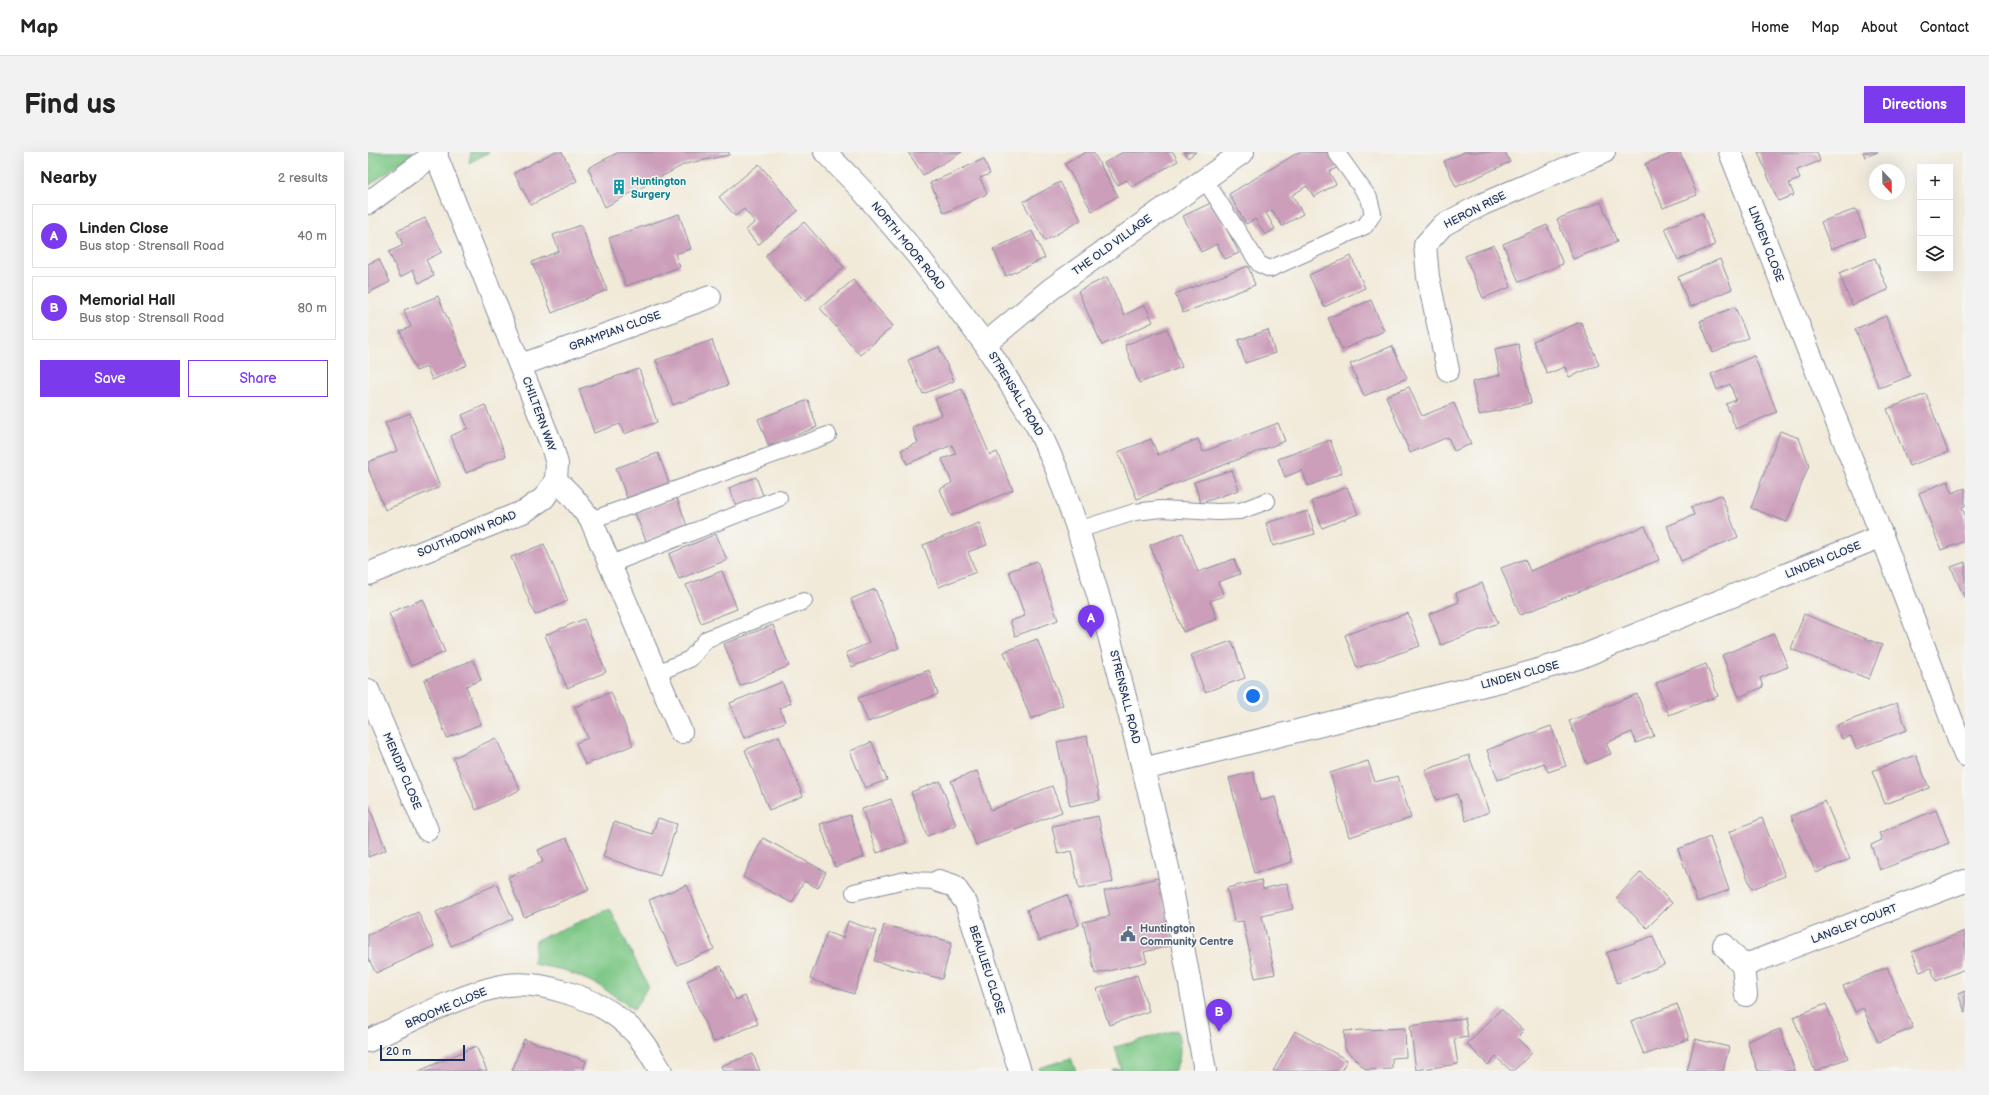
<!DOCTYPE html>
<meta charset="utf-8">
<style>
body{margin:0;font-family:"Balsamiq Sans",sans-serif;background:#f2f2f2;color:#222}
.controls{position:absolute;right:12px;top:12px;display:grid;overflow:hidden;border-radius:0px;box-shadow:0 4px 16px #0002}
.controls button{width:36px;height:36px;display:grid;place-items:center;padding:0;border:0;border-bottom:1px solid #e0e0e0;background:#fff;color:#222;font:20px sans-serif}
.compass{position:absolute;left:1501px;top:12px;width:36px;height:36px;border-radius:50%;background:#fff;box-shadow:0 4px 16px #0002;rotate:158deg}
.scale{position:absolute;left:12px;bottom:10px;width:85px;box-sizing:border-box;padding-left:4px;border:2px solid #1b2f5e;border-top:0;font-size:11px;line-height:14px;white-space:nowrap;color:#1b2f5e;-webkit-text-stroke:3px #f6f6f2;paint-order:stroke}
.you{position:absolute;left:885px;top:544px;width:14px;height:14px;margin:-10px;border:3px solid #fff;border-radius:50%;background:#1a73e8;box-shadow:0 0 0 6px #1a73e833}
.badge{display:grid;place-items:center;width:26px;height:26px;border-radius:50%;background:#7c3aed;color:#fff;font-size:13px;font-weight:700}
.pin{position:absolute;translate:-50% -33px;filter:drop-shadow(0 1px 2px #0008)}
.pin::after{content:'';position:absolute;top:21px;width:14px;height:12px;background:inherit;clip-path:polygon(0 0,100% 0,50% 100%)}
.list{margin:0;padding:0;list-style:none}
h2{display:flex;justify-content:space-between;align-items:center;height:52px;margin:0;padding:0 16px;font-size:17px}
h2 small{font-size:13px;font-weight:400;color:#767676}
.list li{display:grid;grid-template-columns:26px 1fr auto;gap:12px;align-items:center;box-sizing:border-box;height:64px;margin:0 8px 8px;padding:0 8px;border:1px solid #e0e0e0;border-radius:0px}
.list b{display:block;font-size:15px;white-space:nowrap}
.list p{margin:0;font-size:13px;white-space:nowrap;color:#767676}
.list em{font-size:13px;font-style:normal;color:#767676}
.actions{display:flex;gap:8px;padding:12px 16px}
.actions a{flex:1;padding:9px 0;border:1px solid #7c3aed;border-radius:0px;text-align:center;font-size:14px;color:#7c3aed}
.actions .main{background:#7c3aed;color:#fff}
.icon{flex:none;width:22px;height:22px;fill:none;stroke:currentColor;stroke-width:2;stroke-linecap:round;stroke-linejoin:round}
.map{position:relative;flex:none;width:1597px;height:919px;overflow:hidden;border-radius:0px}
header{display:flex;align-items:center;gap:24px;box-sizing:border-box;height:56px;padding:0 20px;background:#fff;border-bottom:1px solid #e0e0e0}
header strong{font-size:19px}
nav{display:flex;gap:22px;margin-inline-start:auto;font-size:14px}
.intro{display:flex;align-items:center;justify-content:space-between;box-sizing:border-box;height:96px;padding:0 24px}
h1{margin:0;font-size:28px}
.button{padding:10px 18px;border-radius:0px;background:#7c3aed;color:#fff;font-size:14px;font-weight:700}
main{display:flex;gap:24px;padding:0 24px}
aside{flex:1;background:#fff;border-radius:0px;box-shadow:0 4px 16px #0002}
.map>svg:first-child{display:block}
.green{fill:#7bc785;stroke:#4b7b72}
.building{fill:#cc9eba}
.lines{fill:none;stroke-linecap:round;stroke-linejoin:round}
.lane-casing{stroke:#868c9c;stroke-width:18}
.street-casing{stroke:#868c9c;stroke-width:24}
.secondary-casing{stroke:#868c9c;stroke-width:24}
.lane{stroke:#fff;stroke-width:16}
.street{stroke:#fff;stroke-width:22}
.secondary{stroke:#fff;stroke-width:22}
.labels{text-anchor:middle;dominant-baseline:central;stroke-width:3;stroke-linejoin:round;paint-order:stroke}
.culture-label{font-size:11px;font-weight:bold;fill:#0d838f;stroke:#f6f6f2;text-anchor:start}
.street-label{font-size:11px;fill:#1b2f5e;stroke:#f6f6f2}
.service-label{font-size:11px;font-weight:bold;fill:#4e5e75;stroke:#f6f6f2;text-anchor:start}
</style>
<header>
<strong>Map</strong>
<nav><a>Home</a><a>Map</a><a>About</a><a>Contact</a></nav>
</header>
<div class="intro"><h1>Find us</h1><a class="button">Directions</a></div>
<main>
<aside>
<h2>Nearby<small>2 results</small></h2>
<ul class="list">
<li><span class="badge">A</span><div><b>Linden Close</b><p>Bus stop · Strensall Road</p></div><em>40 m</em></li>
<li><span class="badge">B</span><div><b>Memorial Hall</b><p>Bus stop · Strensall Road</p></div><em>80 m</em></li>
</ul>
<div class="actions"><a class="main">Save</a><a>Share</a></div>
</aside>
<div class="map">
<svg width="1597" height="919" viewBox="0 0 1597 919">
<rect width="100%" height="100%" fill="#f6f6f2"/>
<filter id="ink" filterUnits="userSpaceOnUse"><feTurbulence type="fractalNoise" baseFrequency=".025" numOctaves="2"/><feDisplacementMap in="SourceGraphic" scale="8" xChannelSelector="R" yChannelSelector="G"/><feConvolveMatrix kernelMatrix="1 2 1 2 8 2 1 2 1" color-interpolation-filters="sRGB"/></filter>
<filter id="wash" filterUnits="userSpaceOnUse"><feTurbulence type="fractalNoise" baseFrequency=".012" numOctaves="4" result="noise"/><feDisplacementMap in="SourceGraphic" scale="16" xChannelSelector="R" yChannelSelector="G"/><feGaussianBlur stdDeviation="0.9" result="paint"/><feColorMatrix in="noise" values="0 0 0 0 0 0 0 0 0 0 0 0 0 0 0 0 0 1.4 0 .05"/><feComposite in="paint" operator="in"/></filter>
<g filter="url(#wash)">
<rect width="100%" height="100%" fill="#f2ead9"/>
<g class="green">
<path d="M 0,0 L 48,0 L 0,34 Z"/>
<path d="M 103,0 L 121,0 L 101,11 Z"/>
<path d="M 242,757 L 280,834 L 266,858 L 231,833 L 196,818 L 165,812 L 168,788 Z"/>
<path d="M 809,878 C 813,892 814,906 806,919 L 744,919 L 753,916 L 747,895 Z"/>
<path d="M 703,906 L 708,919 L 672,919 L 671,916 Z"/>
</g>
<g id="blocks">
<g class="building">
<path d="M 186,0 L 194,0 L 209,29 L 163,53 L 146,21 Z"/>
<path d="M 251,0 L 361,0 L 361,3 L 317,12 L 237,55 L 220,16 Z"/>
<path d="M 540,0 L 594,0 L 555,23 Z"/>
<path d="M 718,0 L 725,0 L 750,44 L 724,59 L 697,12 Z"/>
<path d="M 755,0 L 805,0 L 810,9 L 764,35 L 759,28 L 749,33 L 736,11 Z"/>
<path d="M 816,0 L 828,0 L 820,6 Z"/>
<path d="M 931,0 L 961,0 L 970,15 L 961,20 L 968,32 L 946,45 L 939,34 L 924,43 L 935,62 L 914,74 L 904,58 L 898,61 L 907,77 L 897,83 L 887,67 L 878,72 L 861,42 Z"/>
<path d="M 1097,0 L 1137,0 L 1142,10 L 1088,35 L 1076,9 Z"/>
<path d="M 1307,0 L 1312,0 L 1329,43 L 1295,56 L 1277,12 Z"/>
<path d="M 1390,0 L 1449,0 L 1452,9 L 1429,18 L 1432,27 L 1421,31 L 1426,43 L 1410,49 Z"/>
<path d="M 1495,0 L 1510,0 L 1497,5 Z"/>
<path d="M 616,7 L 622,22 L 612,26 L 619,42 L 576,61 L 562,31 Z"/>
<path d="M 391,12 L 430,59 L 390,93 L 378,78 L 387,70 L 376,57 L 367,64 L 351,45 Z"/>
<path d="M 692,30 L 713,68 L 677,89 L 655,50 Z"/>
<path d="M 845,50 L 871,101 L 857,107 L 849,92 L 833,100 L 815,64 Z"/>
<path d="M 1233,50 L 1249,90 L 1205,107 L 1189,67 Z"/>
<path d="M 1488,57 L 1498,84 L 1463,97 L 1453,70 Z"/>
<path d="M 1334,61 L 1347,93 L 1310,108 L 1297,76 Z"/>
<path d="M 311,62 L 323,97 L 307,102 L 312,115 L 258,134 L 241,86 Z"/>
<path d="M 57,66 L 74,100 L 58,108 L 66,124 L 51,131 L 45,118 L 32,125 L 21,100 L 35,93 L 29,79 Z"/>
<path d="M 436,70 L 476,115 L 437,149 L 397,104 Z"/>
<path d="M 213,73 L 239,138 L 184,161 L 164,110 L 191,99 L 185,83 Z"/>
<path d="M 1179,73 L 1195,112 L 1151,130 L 1135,92 Z"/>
<path d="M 664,79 L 677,106 L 638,124 L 625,97 Z"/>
<path d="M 1126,93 L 1143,135 L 1115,146 L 1097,104 Z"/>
<path d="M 983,104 L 997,136 L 956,155 L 941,123 Z"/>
<path d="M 1507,106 L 1520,138 L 1484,153 L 1471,121 Z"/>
<path d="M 11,107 L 22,130 L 0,141 L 0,112 Z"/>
<path d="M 1352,107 L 1364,137 L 1322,155 L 1310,125 Z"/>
<path d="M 880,114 L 887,133 L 815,161 L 807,142 Z"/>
<path d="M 739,125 L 756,163 L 777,153 L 785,170 L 734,193 L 710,139 Z"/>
<path d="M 485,128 L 525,174 L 492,203 L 452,156 Z"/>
<path d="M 70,144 L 99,213 L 64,228 L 59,215 L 48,219 L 32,179 L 43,175 L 36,158 Z"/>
<path d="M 1003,148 L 1016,179 L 974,198 L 960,166 Z"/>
<path d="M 1367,155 L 1380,186 L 1345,201 L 1332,169 Z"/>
<path d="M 1518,164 L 1542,224 L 1511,236 L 1487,177 Z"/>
<path d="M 1213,170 L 1231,213 L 1201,225 L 1197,215 L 1179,222 L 1165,189 Z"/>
<path d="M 799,177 L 814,215 L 771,231 L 757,193 Z"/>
<path d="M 900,178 L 907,201 L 877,211 L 870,188 Z"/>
<path d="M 344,188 L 360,233 L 305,253 L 288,208 Z"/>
<path d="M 1150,192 L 1163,251 L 1111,263 L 1104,230 L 1132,223 L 1127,197 Z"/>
<path d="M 1024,194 L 1039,226 L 996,244 L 982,212 Z"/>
<path d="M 571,195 L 586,229 L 555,242 L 540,208 Z"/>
<path d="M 1386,204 L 1409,260 L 1368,277 L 1358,252 L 1368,248 L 1362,232 L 1349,238 L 1343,222 Z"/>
<path d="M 271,217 L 289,270 L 256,282 L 252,272 L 226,281 L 211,237 Z"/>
<path d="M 1041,235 L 1054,264 L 1086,251 L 1103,292 L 1086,299 L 1080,285 L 1042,301 L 1018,244 Z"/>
<path d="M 594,237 L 622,303 L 629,300 L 645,338 L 583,364 L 572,337 L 584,331 L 574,307 L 588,302 L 584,293 L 539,312 L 533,298 L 550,291 L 544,275 L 574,263 L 567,247 Z"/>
<path d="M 1558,242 L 1580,300 L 1541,314 L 1519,257 Z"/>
<path d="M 440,248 L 449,275 L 401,294 L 390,267 Z"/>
<path d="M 117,253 L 138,304 L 98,321 L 83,284 L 100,276 L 94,263 Z"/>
<path d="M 42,261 L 72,335 L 17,358 L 0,316 L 0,310 L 29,299 L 17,271 Z"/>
<path d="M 910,271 L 917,289 L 769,347 L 750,300 L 783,287 L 790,303 L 830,287 L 835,300 Z"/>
<path d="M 1412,279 L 1431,286 L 1441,313 L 1419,370 L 1383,356 Z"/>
<path d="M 962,288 L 974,321 L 940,334 L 934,318 L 917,325 L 910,307 Z"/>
<path d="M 290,301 L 301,331 L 259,346 L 248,316 Z"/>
<path d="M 864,318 L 871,338 L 833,351 L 826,330 Z"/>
<path d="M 388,325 L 396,346 L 369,356 L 361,336 Z"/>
<path d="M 1580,329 L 1584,341 L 1597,336 L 1597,354 L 1594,355 L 1597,364 L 1597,389 L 1573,398 L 1551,341 Z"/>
<path d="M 979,335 L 990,362 L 954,376 L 944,349 Z"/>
<path d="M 1353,343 L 1370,385 L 1313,409 L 1299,374 L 1326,363 L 1323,355 Z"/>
<path d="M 309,346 L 319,374 L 278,389 L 267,361 Z"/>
<path d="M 940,359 L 947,382 L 905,394 L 898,371 Z"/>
<path d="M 611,371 L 619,393 L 600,400 L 608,420 L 571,435 L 555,393 Z"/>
<path d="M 1277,374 L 1291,408 L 1152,463 L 1133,416 L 1157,407 L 1162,419 Z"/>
<path d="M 815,381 L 830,420 L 866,407 L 872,422 L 850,430 L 856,444 L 842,449 L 849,467 L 815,480 L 782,393 Z"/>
<path d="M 348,382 L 359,408 L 311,427 L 301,402 Z"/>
<path d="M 176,392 L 200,449 L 167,463 L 143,405 Z"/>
<path d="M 669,409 L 690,468 L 647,484 L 642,469 L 657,464 L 641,419 Z"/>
<path d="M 1597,410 L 1597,447 L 1583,415 Z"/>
<path d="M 354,419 L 369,457 L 333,471 L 318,433 Z"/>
<path d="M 1114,431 L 1130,471 L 1073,493 L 1061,462 L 1091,450 L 1088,441 Z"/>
<path d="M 507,437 L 531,496 L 484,515 L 478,501 L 501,491 L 483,447 Z"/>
<path d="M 55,447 L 77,500 L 43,514 L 21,461 Z"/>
<path d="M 1040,461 L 1052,494 L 989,516 L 977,483 Z"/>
<path d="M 1436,462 L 1514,493 L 1501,527 L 1423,497 Z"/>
<path d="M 216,467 L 238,520 L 199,536 L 177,483 Z"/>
<path d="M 405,473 L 421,514 L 372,534 L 356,492 Z"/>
<path d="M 1406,482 L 1420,515 L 1392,526 L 1395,535 L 1371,545 L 1354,503 Z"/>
<path d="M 669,487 L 695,553 L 663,567 L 636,500 Z"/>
<path d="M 864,489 L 877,526 L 837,540 L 823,503 Z"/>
<path d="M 105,508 L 113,528 L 98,534 L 113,572 L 79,586 L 56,528 Z"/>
<path d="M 1338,512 L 1350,544 L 1301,563 L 1288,531 Z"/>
<path d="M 561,518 L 570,542 L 500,570 L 490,546 Z"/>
<path d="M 414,530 L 423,551 L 412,556 L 417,570 L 376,586 L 362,551 Z"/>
<path d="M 243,540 L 265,593 L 217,613 L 208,591 L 220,586 L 207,555 Z"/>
<path d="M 1269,542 L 1286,584 L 1268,591 L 1264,580 L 1238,591 L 1243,602 L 1219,612 L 1201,569 Z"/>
<path d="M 1529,551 L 1539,578 L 1488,597 L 1483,584 L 1474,587 L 1469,573 Z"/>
<path d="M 1183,574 L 1198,614 L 1180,620 L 1176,611 L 1130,628 L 1119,598 Z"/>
<path d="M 411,584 L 435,644 L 401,658 L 377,598 Z"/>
<path d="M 719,584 L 732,648 L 702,654 L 689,590 Z"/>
<path d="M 128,586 L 152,638 L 108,658 L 85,606 Z"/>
<path d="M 504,590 L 519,628 L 497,636 L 482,599 Z"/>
<path d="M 1101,603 L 1121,660 L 1098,669 L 1089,642 L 1068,649 L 1057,618 Z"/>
<path d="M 1548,603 L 1561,636 L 1517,652 L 1504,619 Z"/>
<path d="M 1000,609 L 1007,630 L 1030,624 L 1043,666 L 981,685 L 962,621 Z"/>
<path d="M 609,619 L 623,658 L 684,634 L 694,660 L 608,693 L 583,629 Z"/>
<path d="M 885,620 L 892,649 L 907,645 L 924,710 L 886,721 L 861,626 Z"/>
<path d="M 572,629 L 588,673 L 559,684 L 543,640 Z"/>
<path d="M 523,647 L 538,691 L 509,701 L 494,657 Z"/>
<path d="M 1457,649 L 1482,707 L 1448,721 L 1423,664 Z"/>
<path d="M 0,652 L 18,698 L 0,705 Z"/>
<path d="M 1568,658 L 1581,691 L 1512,718 L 1503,693 L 1514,688 L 1511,681 Z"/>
<path d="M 482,663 L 496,705 L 467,715 L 452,672 Z"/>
<path d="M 730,664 L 745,730 L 711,737 L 703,699 L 690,702 L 684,674 Z"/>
<path d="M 290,666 L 309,672 L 292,724 L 235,705 L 246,670 L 284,682 Z"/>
<path d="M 1394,666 L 1417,724 L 1384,737 L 1361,680 Z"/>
<path d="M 1342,685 L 1361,738 L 1329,750 L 1310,697 Z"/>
<path d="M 199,686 L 221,738 L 156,765 L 140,725 L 175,710 L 170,698 Z"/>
<path d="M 395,686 L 458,720 L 450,736 L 436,729 L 424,751 L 375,725 Z"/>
<path d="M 1273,720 L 1304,751 L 1279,776 L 1248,746 Z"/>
<path d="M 790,726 L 806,793 L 776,800 L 779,810 L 727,822 L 715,770 L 742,764 L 736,739 Z"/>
<path d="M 893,728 L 895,737 L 919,731 L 925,757 L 894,764 L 907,822 L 887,826 L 875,769 L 866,770 L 859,736 Z"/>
<path d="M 129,732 L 145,767 L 83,794 L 68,760 Z"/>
<path d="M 319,733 L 346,797 L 309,813 L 281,748 Z"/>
<path d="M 699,743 L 711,773 L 671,789 L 659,758 Z"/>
<path d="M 50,760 L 66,794 L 8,821 L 0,806 L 0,783 Z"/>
<path d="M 480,769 L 508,779 L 486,842 L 442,827 L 459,780 L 475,786 Z"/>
<path d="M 516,773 L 584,790 L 574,827 L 506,809 Z"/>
<path d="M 1597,779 L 1597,817 L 1568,829 L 1563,816 L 1552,820 L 1544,800 Z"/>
<path d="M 1285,784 L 1296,813 L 1249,831 L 1238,801 Z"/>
<path d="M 353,814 L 368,848 L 377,844 L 390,872 L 345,890 L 319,829 Z"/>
<path d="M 1519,815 L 1545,876 L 1510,890 L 1495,856 L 1487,860 L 1475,834 Z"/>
<path d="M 769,823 L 781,859 L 741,873 L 729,837 Z"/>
<path d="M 1597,839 L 1597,860 L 1590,842 Z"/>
<path d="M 1309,852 L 1321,887 L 1276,903 L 1263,869 Z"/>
<path d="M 1458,852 L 1480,906 L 1447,919 L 1425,865 Z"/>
<path d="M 1133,857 L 1156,879 L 1149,886 L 1164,901 L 1145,919 L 1143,919 L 1128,905 L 1120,913 L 1099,892 Z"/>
<path d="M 1097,866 L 1100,885 L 1086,887 L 1090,912 L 1048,918 L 1042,874 Z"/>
<path d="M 1037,876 L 1038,905 L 1024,906 L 1024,917 L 998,918 L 977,897 L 976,879 Z"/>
<path d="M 1412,877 L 1427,919 L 1390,919 L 1379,889 Z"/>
<path d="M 927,879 L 979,908 L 973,919 L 905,919 Z"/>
<path d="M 156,887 L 218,909 L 215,919 L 144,919 Z"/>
<path d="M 1327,887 L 1361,895 L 1355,919 L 1319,919 Z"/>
<path d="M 108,894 L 119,919 L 51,919 Z"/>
<path d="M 385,902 L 392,919 L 355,919 L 353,914 Z"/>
</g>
</g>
</g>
<g filter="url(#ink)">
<use href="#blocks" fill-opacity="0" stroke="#868c9c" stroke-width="1"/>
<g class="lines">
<g class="lane-casing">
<g id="lane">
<path d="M 837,28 L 891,112 L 902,117 L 997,74 L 1005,62 L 1001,46 L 968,0"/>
<path d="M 223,368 L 460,283"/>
<path d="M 710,378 L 767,360 L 793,357 L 850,360 L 872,359 L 899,349"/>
<path d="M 243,412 L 411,346"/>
<path d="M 289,521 L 322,507 L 339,487 L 436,449"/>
<path d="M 486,740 L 537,728 L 571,729"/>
</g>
</g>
<g class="street-casing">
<g id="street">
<path d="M 1362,0 L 1514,384 L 1597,603"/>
<path d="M 67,1 L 184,294 L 189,312 L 188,328 L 204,344 L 223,368 L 313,580"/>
<path d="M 0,51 L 69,0"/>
<path d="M 617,192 L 683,137 L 875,0"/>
<path d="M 153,213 L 342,145"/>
<path d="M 1080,218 L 1060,125 L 1057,93 L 1075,73 L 1115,52 L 1236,0"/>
<path d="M 0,422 L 157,359 L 176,346 L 188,328"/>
<path d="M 0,538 L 59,678"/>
<path d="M 775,617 L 1140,527 L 1210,506 L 1514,384"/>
<path d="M 571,729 L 586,734 L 598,751 L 652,919"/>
<path d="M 1356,793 L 1375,814 L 1378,843"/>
<path d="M 1375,814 L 1597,729"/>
<path d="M 0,889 C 42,870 84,846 129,835 C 167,825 230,846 259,873 C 274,886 283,903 293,919"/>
</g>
</g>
<g class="secondary-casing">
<path id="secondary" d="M 457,0 L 493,37 L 550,104 L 617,192 L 669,274 L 689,318 L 710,378 L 730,443 L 751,521 L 800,716 L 822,832 L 837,919"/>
</g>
<use href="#lane" class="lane"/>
<use href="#street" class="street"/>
<use href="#secondary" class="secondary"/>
</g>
</g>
<defs>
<g id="building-bare" transform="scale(1.2)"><path d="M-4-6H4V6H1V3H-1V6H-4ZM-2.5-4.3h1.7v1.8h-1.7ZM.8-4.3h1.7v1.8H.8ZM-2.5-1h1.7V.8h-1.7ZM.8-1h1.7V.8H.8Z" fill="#0f9aa8" stroke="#f6f6f2" stroke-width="2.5" paint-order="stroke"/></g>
<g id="civic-bare" transform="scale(1.2)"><path d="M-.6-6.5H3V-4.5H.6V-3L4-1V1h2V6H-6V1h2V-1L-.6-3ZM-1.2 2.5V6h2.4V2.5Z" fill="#5c6f8a" stroke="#f6f6f2" stroke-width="2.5" paint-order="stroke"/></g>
</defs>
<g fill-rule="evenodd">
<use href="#building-bare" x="251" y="35"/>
<use href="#civic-bare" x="760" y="782"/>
</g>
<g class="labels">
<g class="culture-label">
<text x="263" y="29">Huntington<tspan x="263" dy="13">Surgery</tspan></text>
</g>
<g class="street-label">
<text transform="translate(1107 58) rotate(-27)">HERON RISE</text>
<text transform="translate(1398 92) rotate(69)">LINDEN CLOSE</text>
<text transform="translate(744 93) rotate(-36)">THE OLD VILLAGE</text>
<text transform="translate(540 94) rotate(51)">NORTH MOOR ROAD</text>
<text transform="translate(247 179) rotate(-20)">GRAMPIAN CLOSE</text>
<text transform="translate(648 242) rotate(59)">STRENSALL ROAD</text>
<text transform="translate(171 262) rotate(70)">CHILTERN WAY</text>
<text transform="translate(99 382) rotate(-22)">SOUTHDOWN ROAD</text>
<text transform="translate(1455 408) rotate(-22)">LINDEN CLOSE</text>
<text transform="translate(1152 523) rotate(-15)">LINDEN CLOSE</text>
<text transform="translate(757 545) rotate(76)">STRENSALL ROAD</text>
<text transform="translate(34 619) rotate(67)">MENDIP CLOSE</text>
<text transform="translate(1486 772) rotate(-21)">LANGLEY COURT</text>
<text transform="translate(619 818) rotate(72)">BEAULIEU CLOSE</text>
<text transform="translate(78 856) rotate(-23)">BROOME CLOSE</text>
</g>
<g class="service-label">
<text x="772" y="776">Huntington<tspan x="772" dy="13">Community Centre</tspan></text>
</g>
</g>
</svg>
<div class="controls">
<button>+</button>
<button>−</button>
<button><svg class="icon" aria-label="layers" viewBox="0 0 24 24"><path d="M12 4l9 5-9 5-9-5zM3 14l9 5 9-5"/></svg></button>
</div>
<svg class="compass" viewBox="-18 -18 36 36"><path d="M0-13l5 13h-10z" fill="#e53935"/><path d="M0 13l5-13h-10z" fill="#767676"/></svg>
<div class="scale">20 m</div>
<div class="you"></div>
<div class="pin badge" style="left:723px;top:486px">A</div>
<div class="pin badge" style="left:851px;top:880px">B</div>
</div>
</main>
